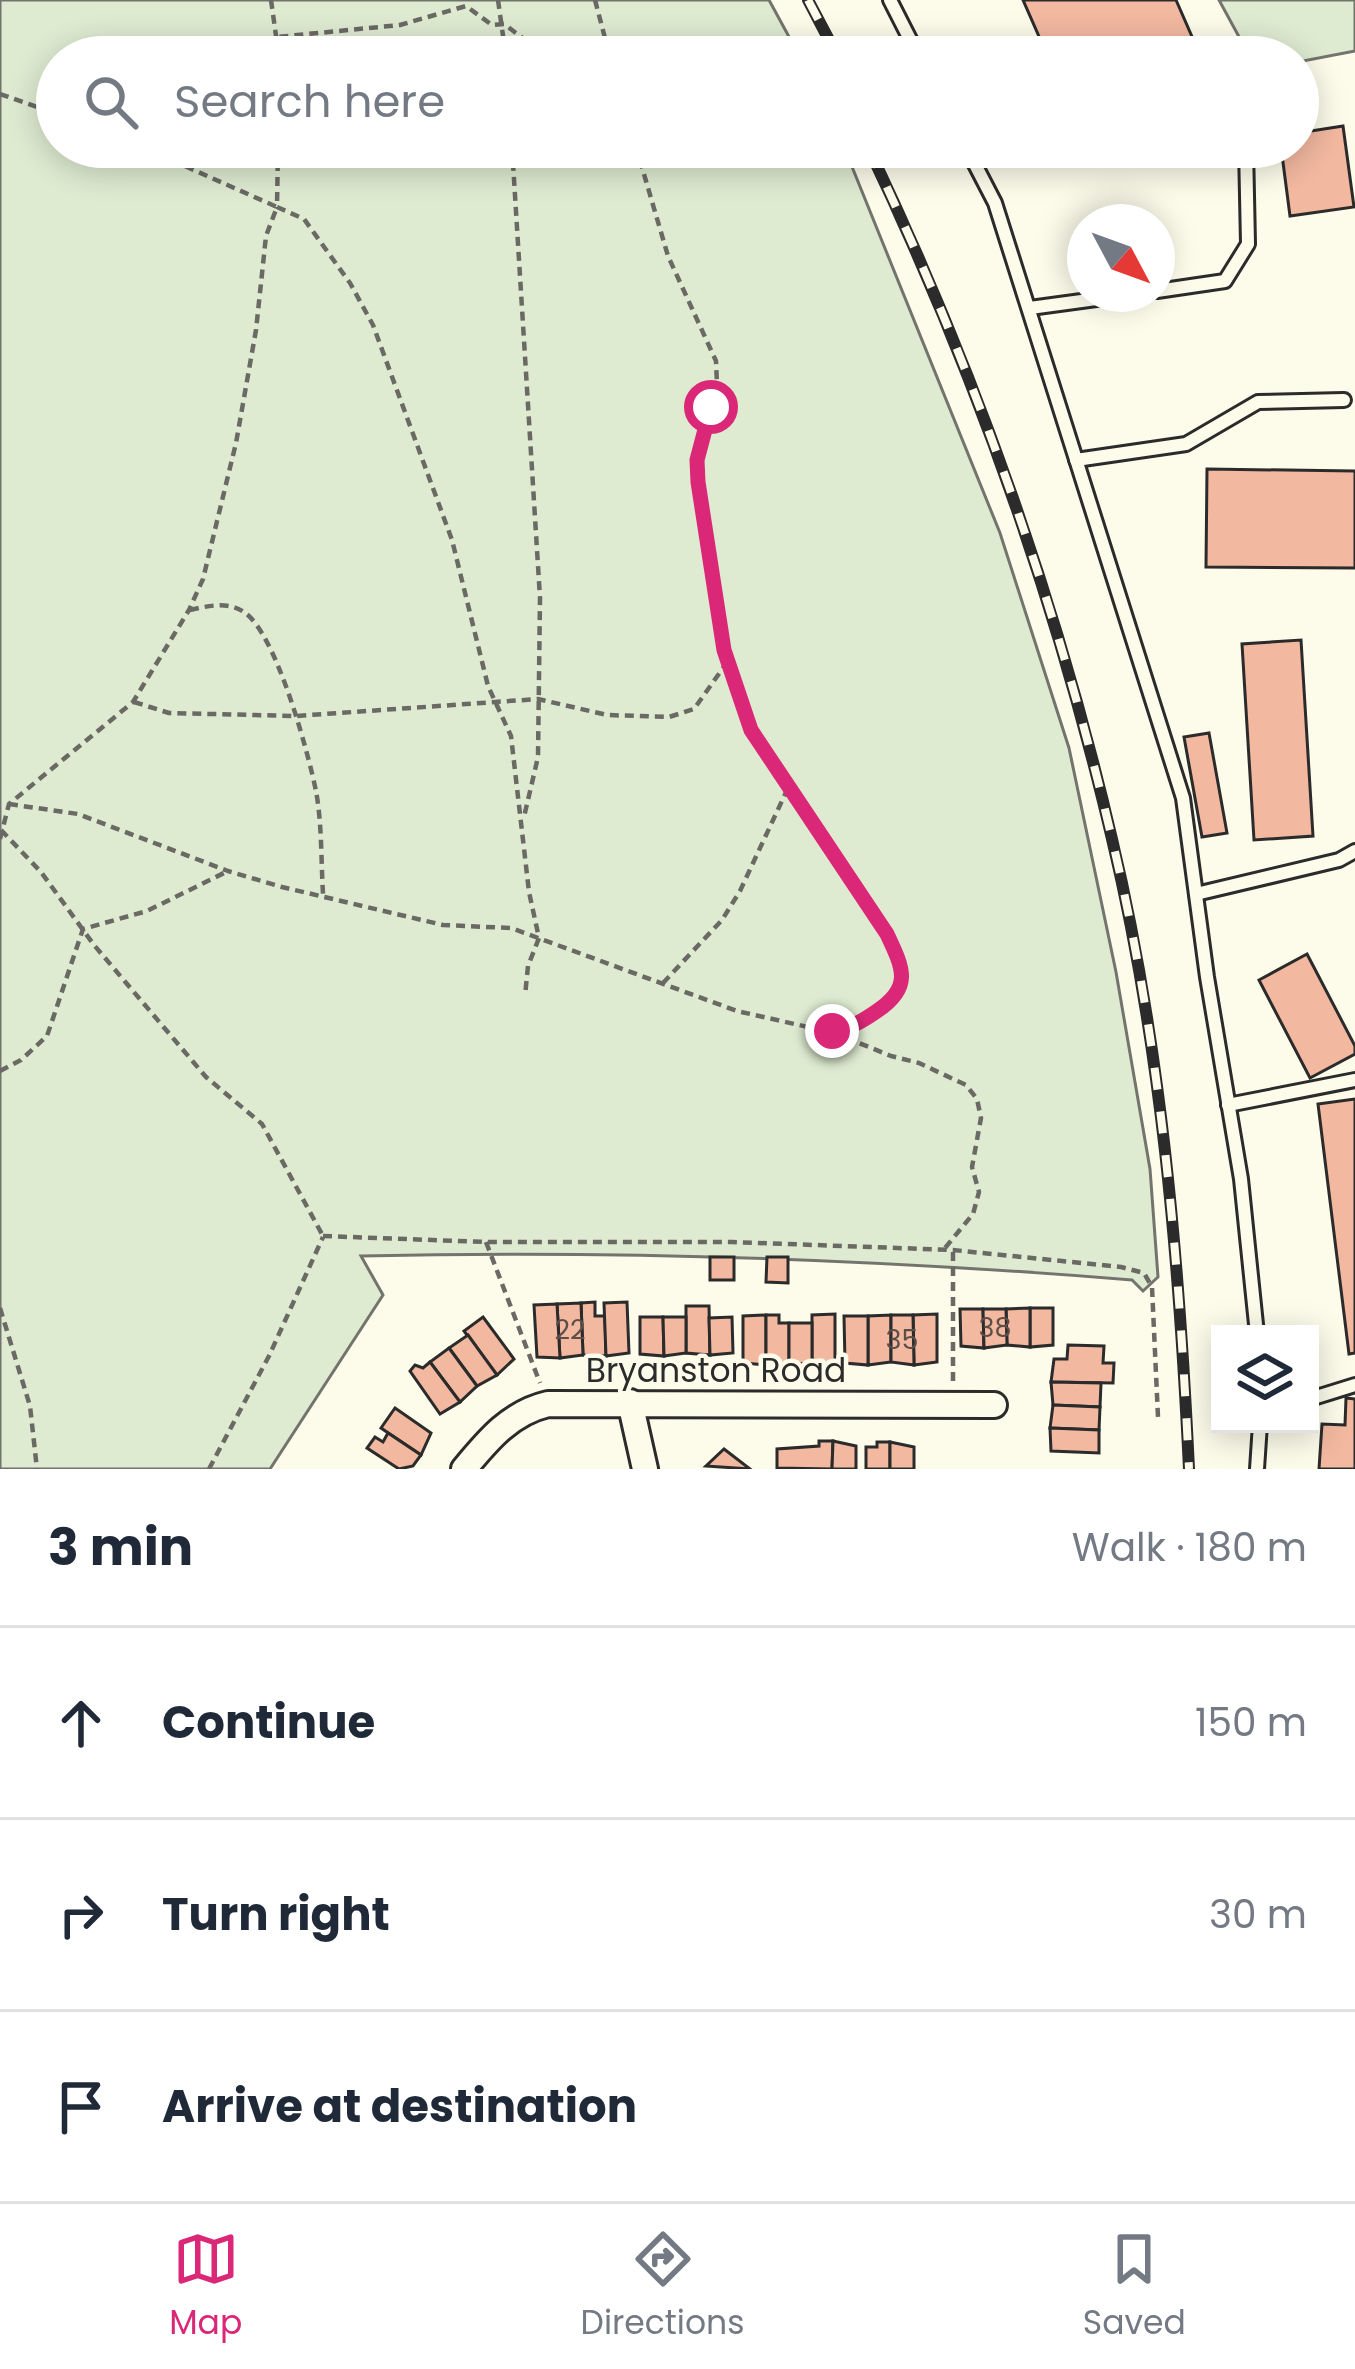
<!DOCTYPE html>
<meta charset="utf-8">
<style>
body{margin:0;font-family:Poppins,sans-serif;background:#f2f2f3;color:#1f2937}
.controls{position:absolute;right:36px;bottom:36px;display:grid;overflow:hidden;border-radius:0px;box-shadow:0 6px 30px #0003}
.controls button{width:108px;height:108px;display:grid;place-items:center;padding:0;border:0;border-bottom:3px solid #e0e1e3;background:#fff;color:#1f2937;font:60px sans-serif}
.compass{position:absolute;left:1067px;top:204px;width:108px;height:108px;border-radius:50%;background:#fff;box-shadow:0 6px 30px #0003;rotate:131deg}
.stop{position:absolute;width:36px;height:36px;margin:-27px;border:9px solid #db2777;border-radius:50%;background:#fff}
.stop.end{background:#db2777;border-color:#fff;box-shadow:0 3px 12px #0008}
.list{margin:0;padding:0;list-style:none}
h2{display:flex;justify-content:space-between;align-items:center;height:156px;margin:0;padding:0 48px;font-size:51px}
h2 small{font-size:39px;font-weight:400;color:#747a83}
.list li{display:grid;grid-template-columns:78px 1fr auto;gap:36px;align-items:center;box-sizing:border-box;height:192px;padding:0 48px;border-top:3px solid #e0e1e3}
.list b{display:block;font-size:45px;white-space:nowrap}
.list em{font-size:39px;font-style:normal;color:#747a83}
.icon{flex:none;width:66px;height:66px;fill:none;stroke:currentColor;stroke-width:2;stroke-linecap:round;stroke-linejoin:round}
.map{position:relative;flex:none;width:1355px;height:1469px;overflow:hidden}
.search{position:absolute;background:#fff;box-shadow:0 6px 30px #0003;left:36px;right:36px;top:36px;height:132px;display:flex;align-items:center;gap:30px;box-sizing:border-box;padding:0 42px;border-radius:66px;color:#747a83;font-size:45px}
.sheet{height:732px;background:#fff}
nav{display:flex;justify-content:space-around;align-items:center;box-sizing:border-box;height:168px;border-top:3px solid #e0e1e3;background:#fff;font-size:33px;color:#747a83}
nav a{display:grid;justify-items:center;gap:6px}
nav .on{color:#db2777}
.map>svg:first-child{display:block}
.green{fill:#deebd1;stroke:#74746e;stroke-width:3}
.building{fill:#f2b8a0;stroke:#2b2b2b;stroke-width:3}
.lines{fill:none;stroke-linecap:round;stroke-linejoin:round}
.service-casing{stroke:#2b2b2b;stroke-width:18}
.minor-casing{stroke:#2b2b2b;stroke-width:30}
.path{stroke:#6a6964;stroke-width:4.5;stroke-dasharray:9 6;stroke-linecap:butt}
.service{stroke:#fdfbea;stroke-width:12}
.minor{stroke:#fdfbea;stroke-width:24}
.rail-casing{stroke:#2b2b2b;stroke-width:12}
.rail{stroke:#fdfbea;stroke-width:8;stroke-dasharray:22;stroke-linecap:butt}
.route{stroke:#db2777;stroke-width:15}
.labels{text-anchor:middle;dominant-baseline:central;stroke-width:9;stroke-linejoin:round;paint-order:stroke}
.number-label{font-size:27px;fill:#5d4e48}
.street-label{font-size:33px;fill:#2b2b2b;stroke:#fdfbea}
</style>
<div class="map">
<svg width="1355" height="1469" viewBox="0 0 1355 1469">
<rect width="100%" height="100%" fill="#fdfbea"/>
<g class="green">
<path d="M 0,0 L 769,0 L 800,57 L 57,57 L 57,147 L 844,147 L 1000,533 L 1069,748 L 1116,972 L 1150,1169 L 1158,1277 L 1143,1291 L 1132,1280 C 875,1259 619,1250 361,1256 L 383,1295 L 270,1469 L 0,1469 Z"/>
<path d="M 1219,0 L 1355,0 L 1355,51 L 1298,62 L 1298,57 L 1250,57 Z"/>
</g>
<g class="building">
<path d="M 1023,0 L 1176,0 L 1200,55 L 1048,57 Z"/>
<path d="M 1343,126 L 1354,207 L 1290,216 L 1281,147 L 1298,147 L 1298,133 Z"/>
<path d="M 1207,469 L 1355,471 L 1355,568 L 1206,567 Z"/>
<path d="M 1301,640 L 1313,836 L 1254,840 L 1242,644 Z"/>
<path d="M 1209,733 L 1227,833 L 1202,837 L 1184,737 Z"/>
<path d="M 1307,954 L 1355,1046 L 1355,1054 L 1310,1078 L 1259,980 Z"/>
<path d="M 1355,1099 L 1355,1353 L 1349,1354 L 1318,1104 Z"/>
<rect x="710" y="1257" width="24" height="23"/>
<path d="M 767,1257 L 788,1257 L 788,1283 L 766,1282 Z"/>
<path d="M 595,1302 L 595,1316 L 605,1316 L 606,1356 L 583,1355 L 581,1303 Z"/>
<path d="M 627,1302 L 629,1353 L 606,1356 L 604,1303 Z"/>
<path d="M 581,1303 L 583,1355 L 560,1358 L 557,1304 Z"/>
<path d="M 557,1304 L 560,1358 L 537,1357 L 534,1305 Z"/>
<path d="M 686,1306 L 709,1306 L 710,1355 L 686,1353 Z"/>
<path d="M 1030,1308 L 1053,1308 L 1053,1345 L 1030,1347 Z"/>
<path d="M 1030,1308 L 1030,1347 L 1007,1345 L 1006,1309 Z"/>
<path d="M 960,1309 L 983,1309 L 984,1348 L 961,1346 Z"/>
<path d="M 983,1309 L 1006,1309 L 1007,1345 L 984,1348 Z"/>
<path d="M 835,1314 L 835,1362 L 812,1365 L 812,1315 Z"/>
<path d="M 937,1314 L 937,1362 L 914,1365 L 913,1315 Z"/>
<path d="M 766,1315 L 766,1365 L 743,1363 L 743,1316 Z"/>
<path d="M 766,1315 L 779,1315 L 779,1323 L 789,1323 L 789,1362 L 766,1365 Z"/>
<path d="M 891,1315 L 891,1362 L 868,1365 L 868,1316 Z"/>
<path d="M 891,1315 L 913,1315 L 914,1365 L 891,1362 Z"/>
<path d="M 844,1316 L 868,1316 L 868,1365 L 845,1363 Z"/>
<path d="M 483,1317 L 514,1359 L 497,1375 L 464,1331 Z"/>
<path d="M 640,1317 L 663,1317 L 664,1356 L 640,1354 Z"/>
<path d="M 663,1317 L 686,1317 L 686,1353 L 664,1356 Z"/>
<path d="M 732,1317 L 733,1353 L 710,1355 L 709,1318 Z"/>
<path d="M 789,1323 L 812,1323 L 812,1365 L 789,1362 Z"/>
<path d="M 468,1335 L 497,1375 L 477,1386 L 449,1348 Z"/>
<path d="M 1068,1345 L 1104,1346 L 1103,1363 L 1114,1363 L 1113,1383 L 1051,1382 L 1054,1359 L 1067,1359 Z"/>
<path d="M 449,1348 L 477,1386 L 460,1402 L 430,1362 Z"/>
<path d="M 430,1362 L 460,1402 L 440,1414 L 410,1371 L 415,1365 L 423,1368 Z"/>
<path d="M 1051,1382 L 1101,1383 L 1100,1407 L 1053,1405 Z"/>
<path d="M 1346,1398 L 1355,1399 L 1355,1469 L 1319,1469 L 1322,1424 L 1345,1425 Z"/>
<path d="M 1053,1405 L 1100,1407 L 1099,1430 L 1050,1428 Z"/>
<path d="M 395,1408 L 431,1433 L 421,1455 L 381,1428 Z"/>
<path d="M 1050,1428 L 1099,1430 L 1099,1453 L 1051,1451 Z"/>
<path d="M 388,1433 L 421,1455 L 413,1466 L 399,1469 L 367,1448 L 375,1437 L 383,1442 Z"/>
<path d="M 819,1441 L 833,1441 L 832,1469 L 777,1468 L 777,1449 L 819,1446 Z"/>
<path d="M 833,1441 L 856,1446 L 856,1469 L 832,1469 Z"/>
<path d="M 877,1442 L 890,1442 L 890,1469 L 866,1469 L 866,1447 L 877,1447 Z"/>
<path d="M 890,1442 L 914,1447 L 914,1469 L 890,1469 Z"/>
<path d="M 724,1449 L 750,1469 L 706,1466 Z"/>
</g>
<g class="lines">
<g class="service-casing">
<g id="service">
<path d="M 890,0 L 919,57"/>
<path d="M 966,147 L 995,203 L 1183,798 L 1207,977 L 1241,1179 L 1257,1334"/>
<path d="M 1157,291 L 1225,281 L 1248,244 L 1246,147"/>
<path d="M 1030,308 L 1133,294"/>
<path d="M 1076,460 L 1186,444 L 1258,402 L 1344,400"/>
<path d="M 1196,894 L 1339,860 L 1355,851"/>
<path d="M 1228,1105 L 1355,1080"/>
<path d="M 1310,1399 L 1355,1385"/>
<path d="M 1257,1469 L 1260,1424"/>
</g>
</g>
<g class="minor-casing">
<g id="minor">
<path d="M 630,1402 L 645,1469"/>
<path d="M 464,1469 C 488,1440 510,1413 548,1404 L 994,1405"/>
</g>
</g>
<g class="path">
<path d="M 271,0 L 279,57"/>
<path d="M 498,0 L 506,57"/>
<path d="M 595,0 L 610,57"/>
<path d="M 258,57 L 277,37 L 400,25 L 466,6 L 492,25 L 504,24 L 548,57"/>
<path d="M 0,94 L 57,114"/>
<path d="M 278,147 L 277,207 L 304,219 L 350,283 L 373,325 L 452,540 L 488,686 L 511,736 L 529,892 L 539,938 L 528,966 L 525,996"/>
<path d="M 512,147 L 540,598 L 538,757 L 524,817"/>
<path d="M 171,158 L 184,147"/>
<path d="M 190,610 C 208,606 227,601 244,612 C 276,633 308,752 316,791 C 322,824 321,860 323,894"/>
<path d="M 134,702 L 169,713 L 296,716 L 538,699 L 607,715 L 669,717 L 694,709 L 728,661"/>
<path d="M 9,804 L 78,814 L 228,871 L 282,887 L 443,925 L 511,928 L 737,1011 L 830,1032 L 853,1028 L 895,999 L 902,984 L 901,963 L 887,934 L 751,730 L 728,661 L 697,460 L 717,385 L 716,361 L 668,256 L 636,147"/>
<path d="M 1,830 L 41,872 L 94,945 L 206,1077 L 262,1124 L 323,1236"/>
<path d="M 0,839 L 9,804 L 133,702 L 189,610 L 203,579 L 236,443 L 256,330 L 266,236 L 277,207 L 142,147"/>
<path d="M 663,983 L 722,920 L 740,891 L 788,788"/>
<path d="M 832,1032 L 891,1056 L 919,1063 L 966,1085 L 977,1099 L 981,1118 L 972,1167 L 979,1192 L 973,1214 L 945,1248"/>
<path d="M 0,1071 L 21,1060 L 47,1036 L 83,929 L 147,911 L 228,871"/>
<path d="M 323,1236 L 486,1242 L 732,1242 L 953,1250 L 1121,1267 L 1144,1273 L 1152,1287 L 1158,1417"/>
<path d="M 486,1242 L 540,1383"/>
<path d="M 0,1308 L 30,1406 L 37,1469"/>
<path d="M 953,1381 L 953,1250"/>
<path d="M 209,1469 L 269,1356 L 323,1237"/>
</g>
<use href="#service" class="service"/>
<use href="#minor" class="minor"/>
<g class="rail-casing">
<g id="rail">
<path d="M 808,0 L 838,57"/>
<path d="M 868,147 C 974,369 1056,599 1112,839 C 1161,1045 1179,1258 1189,1469"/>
</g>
</g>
<use href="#rail" class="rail"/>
</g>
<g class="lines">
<path class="route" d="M 711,407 L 697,460 L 698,482 L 724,650 L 751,730 L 887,934 C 903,968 913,987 877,1011 C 861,1022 851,1028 832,1031"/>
</g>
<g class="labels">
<g class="number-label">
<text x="995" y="1327">38</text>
<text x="570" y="1329">22</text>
<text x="902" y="1339">35</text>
</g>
<g class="street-label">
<text x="716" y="1370">Bryanston Road</text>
</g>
</g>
</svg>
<div class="controls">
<button><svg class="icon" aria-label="layers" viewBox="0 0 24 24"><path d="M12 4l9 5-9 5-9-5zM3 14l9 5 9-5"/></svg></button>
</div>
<svg class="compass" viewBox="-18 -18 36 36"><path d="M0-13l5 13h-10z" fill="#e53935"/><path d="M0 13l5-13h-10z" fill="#747a83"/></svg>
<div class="stop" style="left:711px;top:407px"></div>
<div class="stop end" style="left:832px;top:1031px"></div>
<div class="search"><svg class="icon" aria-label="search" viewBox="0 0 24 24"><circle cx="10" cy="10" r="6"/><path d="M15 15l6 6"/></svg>Search here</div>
</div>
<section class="sheet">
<h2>3 min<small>Walk · 180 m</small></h2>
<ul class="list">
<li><svg class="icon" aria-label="ahead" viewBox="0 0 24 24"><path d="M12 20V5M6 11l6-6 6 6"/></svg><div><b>Continue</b></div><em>150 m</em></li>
<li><svg class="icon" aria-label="right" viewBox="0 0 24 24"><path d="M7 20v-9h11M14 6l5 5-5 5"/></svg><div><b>Turn right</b></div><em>30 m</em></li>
<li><svg class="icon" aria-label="arrive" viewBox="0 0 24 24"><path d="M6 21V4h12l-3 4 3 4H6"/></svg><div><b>Arrive at destination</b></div></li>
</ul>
</section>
<nav>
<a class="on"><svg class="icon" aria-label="map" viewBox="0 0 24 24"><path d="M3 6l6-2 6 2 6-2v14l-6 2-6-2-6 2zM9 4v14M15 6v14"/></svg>Map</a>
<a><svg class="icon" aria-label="directions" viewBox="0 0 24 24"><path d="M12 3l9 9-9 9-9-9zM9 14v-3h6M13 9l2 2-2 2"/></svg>Directions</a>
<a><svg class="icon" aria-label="saved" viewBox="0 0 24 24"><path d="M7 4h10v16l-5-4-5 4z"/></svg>Saved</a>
</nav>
